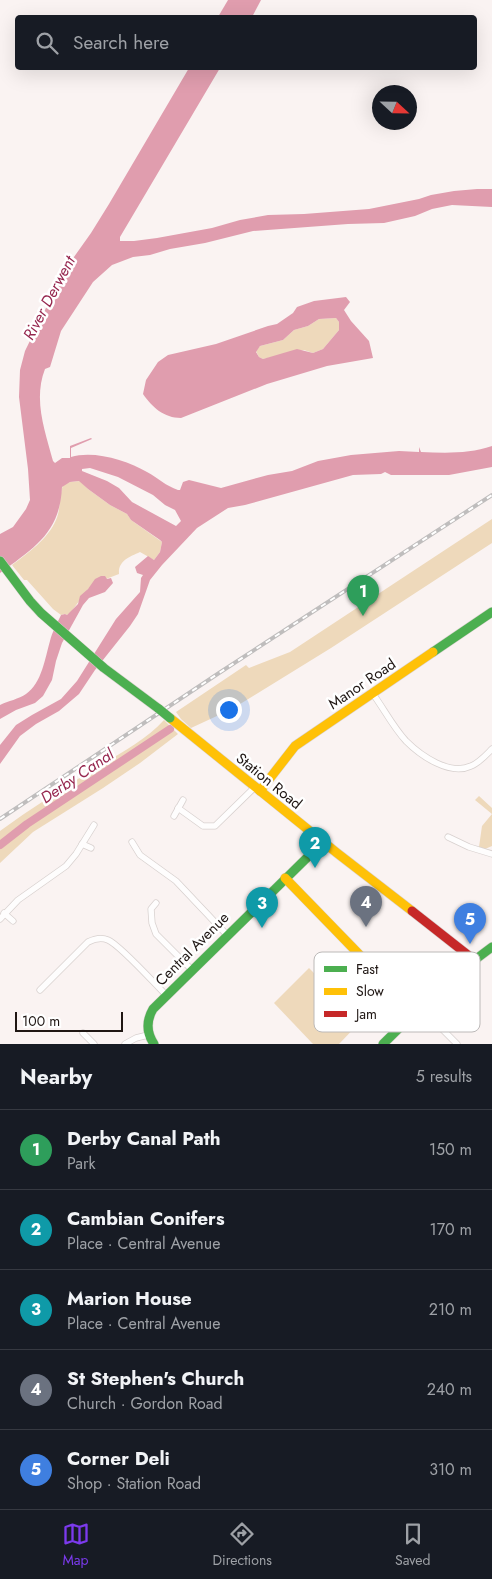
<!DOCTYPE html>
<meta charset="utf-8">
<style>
body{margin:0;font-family:Jost,sans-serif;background:#20242c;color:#f1f3f6}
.compass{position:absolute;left:372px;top:85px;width:45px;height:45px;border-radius:50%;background:#171b24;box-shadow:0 5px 20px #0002;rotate:112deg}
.scale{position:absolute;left:15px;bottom:12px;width:108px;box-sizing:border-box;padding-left:5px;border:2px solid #1f1613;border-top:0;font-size:14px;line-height:18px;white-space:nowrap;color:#1f1613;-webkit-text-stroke:4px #fff;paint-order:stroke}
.you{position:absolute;left:228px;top:709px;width:18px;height:18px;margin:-12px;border:4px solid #fff;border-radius:50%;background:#1a73e8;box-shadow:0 0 0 8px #1a73e833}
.badge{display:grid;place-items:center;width:32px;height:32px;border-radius:50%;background:#7c3aed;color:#fff;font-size:16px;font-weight:700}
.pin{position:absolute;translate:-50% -41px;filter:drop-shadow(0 1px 2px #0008)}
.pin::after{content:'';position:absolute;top:26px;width:18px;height:15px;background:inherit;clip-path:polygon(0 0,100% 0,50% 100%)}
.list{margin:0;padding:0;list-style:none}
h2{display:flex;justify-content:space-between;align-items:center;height:65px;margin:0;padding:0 20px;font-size:21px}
h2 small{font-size:16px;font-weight:400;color:#9ea1a6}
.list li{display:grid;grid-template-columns:32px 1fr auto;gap:15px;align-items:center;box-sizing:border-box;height:80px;padding:0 20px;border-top:1px solid #363941}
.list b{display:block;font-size:19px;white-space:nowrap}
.list p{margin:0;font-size:16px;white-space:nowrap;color:#9ea1a6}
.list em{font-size:16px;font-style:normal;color:#9ea1a6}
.icon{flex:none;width:28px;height:28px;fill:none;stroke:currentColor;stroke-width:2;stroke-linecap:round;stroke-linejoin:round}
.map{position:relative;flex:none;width:492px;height:1044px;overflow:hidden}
.search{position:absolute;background:#171b24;box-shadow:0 5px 20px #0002;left:15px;right:15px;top:15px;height:55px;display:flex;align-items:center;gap:12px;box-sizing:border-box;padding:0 18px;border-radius:5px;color:#9ea1a6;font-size:19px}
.sheet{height:465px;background:#171b24}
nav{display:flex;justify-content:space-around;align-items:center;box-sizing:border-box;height:70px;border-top:1px solid #363941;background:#171b24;font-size:14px;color:#9ea1a6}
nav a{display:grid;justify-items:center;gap:2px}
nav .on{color:#7c3aed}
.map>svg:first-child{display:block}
.green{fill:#eed9bb}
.water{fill:#e09dae;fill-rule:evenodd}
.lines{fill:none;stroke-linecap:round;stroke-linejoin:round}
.canal{stroke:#e09dae;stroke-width:8}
.street-casing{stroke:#d8d1cf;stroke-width:7}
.fast-casing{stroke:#d8d1cf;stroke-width:10}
.slow-casing{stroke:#d8d1cf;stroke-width:10}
.jam-casing{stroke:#d8d1cf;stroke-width:10}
.street{stroke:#fefdfd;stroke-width:5.5}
.fast{stroke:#4caf50;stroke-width:9}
.slow{stroke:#ffc107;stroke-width:9}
.jam{stroke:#c62828;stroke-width:9}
.rail-casing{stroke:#bfbdbd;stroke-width:4}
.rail{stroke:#fff;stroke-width:2;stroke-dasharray:5.5;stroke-linecap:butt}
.fast-bridge-casing{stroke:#d8d1cf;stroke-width:10;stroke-linecap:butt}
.fast-bridge{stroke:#4caf50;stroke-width:9}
.labels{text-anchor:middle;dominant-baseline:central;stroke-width:5;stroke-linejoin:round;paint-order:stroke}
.street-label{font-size:15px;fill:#1f1613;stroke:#fff}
.water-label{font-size:16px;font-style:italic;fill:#96274f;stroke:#fff}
.key{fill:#fff;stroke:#bcb9b8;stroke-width:1}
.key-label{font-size:14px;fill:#1f1613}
</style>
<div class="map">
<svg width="492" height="1044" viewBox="0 0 492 1044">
<rect width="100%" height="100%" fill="#faf3f2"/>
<g class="green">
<path d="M 336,318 L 339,322 L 339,330 L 323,349 L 313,353 L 304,350 L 263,359 L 259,357 L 256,351 L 260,346 L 283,340 L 294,330 L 308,326 L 319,319 Z"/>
<path d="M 80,481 L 88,489 L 110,505 L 127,514 L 131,520 L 162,542 L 160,552 L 154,560 L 140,552 C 129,557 118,561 119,574 L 106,579 L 88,589 L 71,612 L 67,615 L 65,614 L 61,615 L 53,609 L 27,580 L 24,580 L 12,565 C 28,553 48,539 56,520 C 61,509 59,496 63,485 L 70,482 Z"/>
<path d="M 492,519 L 492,543 L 331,648 L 232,709 L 191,728 L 181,719 L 176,712 L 246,665 L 249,668 L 290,652 Z"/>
<path d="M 164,720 L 178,734 L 140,763 L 103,788 L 33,832 L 0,863 L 0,831 C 30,809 62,789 94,769 C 117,755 145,741 164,720 Z"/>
<path d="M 479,796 L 492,808 L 492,846 L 485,849 L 479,847 L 482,826 L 492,814 L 475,800 Z"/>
<path d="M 309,968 L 361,1021 L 339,1044 L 313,1044 L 274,1003 Z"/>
</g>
<g class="water">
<path d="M 228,0 L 261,0 L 252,17 L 218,17 Z"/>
<path d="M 189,68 L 220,68 L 120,237 L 120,241 L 134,241 L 157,238 L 212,228 L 240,220 L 268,215 L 304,214 L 369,209 L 419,199 L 431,195 L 454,191 L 477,189 L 492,189 L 492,207 L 452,205 L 432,209 L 415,216 L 384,223 L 348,224 L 253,231 L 205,243 L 170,249 L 150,255 L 133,257 L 112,265 L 93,282 L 61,331 L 50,367 L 45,369 C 33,400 45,431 53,461 L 55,463 L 62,458 L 70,458 L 70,446 L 91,438 L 92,439 L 71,448 L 71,457 C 93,450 127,460 147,472 C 158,478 166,486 178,490 L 180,490 L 183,482 L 189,480 L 221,488 L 268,475 L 292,471 L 318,461 L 351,455 L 399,451 L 419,452 L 419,447 L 421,452 C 445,453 469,454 492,446 L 492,467 L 449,475 L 391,475 L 385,472 L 381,474 L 353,475 L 245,505 L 228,508 L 197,528 L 162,565 L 150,580 L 138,614 L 130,626 L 95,670 L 79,694 L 59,711 L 36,724 L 20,736 L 0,764 L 0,745 L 16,725 L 32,715 L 61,699 L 77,681 L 116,619 L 140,592 L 141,578 L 143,575 L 137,573 L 135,567 L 148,556 L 154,560 L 160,552 L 162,542 L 160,540 L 131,520 L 127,514 L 110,505 L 88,489 L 79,481 L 70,482 L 62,487 C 60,533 34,548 0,573 L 0,534 L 13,527 L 26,509 L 30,500 L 28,469 L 19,397 L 20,370 L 25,351 L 64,271 L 91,233 L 109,204 ZM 90,468 L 118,477 L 153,495 L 165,505 L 175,510 L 181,521 L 176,526 L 132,502 L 119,488 L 107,481 L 82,471 L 82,469 Z"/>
<path d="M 346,297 L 350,302 L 344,310 L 351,321 L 369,341 L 373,358 L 327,366 L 267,384 L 181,418 C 164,418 152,407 143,394 L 146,380 L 158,362 L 168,355 L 216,344 L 268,326 L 277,324 L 293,313 L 297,307 L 314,301 ZM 336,318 L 339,322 L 339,330 L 323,349 L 313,353 L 297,349 L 263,359 L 259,357 L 256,352 L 260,346 L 283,340 L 294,330 L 308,326 L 319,319 Z"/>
<path d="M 101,576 L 105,576 L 107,579 L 111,578 L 113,583 L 105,592 L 89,598 L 83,605 L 62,643 L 56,661 L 52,680 L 43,696 L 35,703 L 16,710 L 0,719 L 0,705 C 8,701 19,699 26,694 C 42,683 45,658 50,641 C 52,632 57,624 61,615 L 65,614 L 67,615 L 78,604 L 80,596 L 88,589 L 95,579 Z"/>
</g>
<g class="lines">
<path class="canal" d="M 0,845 L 27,824 L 170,729"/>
<g class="street-casing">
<g id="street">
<path d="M 373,694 C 384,709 393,727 406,741 C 421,756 450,776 471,766 C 479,763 486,755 492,749"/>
<path d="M 178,808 L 203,826 L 215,826 L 255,787"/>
<path d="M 174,816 L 183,800"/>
<path d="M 448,837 L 469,847 L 492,854"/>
<path d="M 132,842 L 140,855 L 176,881 L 227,935"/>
<path d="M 82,844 L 91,848"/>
<path d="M 156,903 L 151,909 L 152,923 L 156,934 L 192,970"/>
<path d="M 4,913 L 13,921"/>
<path d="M 0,919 L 18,900 L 66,866 L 76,854 L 94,825"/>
<path d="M 40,990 L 88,942 C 94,939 101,937 108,940 C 120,945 154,983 166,995"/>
<path d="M 420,1007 L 457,1044"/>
<path d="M 83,1033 L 94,1044"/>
<path d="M 125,1044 L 136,1038 L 148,1035"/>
</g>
</g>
<g class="fast-casing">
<g id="fast">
<path d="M 0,561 L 30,601 L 41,613 L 104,668 L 159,709"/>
<path d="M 433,652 L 492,612"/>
<path d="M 154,1044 C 146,1032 146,1021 153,1009 L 323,842"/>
<path d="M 383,1044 L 448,980 L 492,947"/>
</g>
</g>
<g class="slow-casing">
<g id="slow">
<path d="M 170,718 L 337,853 L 412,911"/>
<path d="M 260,791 L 295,746 L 433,652"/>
<path d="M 285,878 L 415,1012"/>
</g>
</g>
<g class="jam-casing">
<path id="jam" d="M 412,911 L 473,959"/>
</g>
<use href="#street" class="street"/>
<use href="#fast" class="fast"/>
<use href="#slow" class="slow"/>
<use href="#jam" class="jam"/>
<g class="rail-casing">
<path id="rail" d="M 0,819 L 219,673 L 492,495"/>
</g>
<use href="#rail" class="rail"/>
<g class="fast-bridge-casing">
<path id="fast-bridge" d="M 159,709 L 170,718"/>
</g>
<use href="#fast-bridge" class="fast-bridge"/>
</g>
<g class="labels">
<g class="street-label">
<text transform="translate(362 684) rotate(-34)">Manor Road</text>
<text transform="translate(269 781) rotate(39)">Station Road</text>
<text transform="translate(192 949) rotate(-45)">Central Avenue</text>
</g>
<g class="water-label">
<text transform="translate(49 298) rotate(-62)">River Derwent</text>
<text transform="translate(77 776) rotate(-34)">Derby Canal</text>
</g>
</g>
<rect x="314" y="952" width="166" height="80" rx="8" class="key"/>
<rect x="324" y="966" width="23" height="6" fill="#4caf50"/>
<rect x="324" y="988" width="23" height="7" fill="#ffc107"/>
<rect x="324" y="1011" width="23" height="6" fill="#c62828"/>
<g class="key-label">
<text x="356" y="974">Fast</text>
<text x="356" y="996">Slow</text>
<text x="356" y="1019">Jam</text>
</g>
</svg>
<svg class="compass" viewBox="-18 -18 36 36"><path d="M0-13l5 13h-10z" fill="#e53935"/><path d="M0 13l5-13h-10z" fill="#9ea1a6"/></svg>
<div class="scale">100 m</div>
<div class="you"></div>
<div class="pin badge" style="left:363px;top:616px;background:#2e9e5b">1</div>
<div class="pin badge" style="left:315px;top:868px;background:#0f9aa8">2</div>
<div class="pin badge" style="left:262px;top:928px;background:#0f9aa8">3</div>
<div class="pin badge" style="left:366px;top:927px;background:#6b7280">4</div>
<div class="pin badge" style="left:470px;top:944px;background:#3f7fe0">5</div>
<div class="search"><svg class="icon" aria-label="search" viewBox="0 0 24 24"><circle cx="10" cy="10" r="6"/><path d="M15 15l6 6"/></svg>Search here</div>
</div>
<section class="sheet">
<h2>Nearby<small>5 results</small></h2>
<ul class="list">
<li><span class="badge" style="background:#2e9e5b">1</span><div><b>Derby Canal Path</b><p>Park</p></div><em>150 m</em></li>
<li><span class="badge" style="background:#0f9aa8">2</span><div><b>Cambian Conifers</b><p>Place · Central Avenue</p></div><em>170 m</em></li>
<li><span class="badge" style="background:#0f9aa8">3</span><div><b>Marion House</b><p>Place · Central Avenue</p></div><em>210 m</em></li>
<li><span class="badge" style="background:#6b7280">4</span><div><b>St Stephen's Church</b><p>Church · Gordon Road</p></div><em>240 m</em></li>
<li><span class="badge" style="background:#3f7fe0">5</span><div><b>Corner Deli</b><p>Shop · Station Road</p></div><em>310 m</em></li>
</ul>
</section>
<nav>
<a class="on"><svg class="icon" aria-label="map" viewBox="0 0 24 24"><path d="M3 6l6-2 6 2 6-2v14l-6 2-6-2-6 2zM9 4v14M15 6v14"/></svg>Map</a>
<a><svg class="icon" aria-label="directions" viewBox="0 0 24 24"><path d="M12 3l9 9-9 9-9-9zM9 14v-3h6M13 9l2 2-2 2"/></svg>Directions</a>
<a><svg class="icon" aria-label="saved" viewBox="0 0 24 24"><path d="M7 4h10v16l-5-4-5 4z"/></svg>Saved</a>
</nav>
